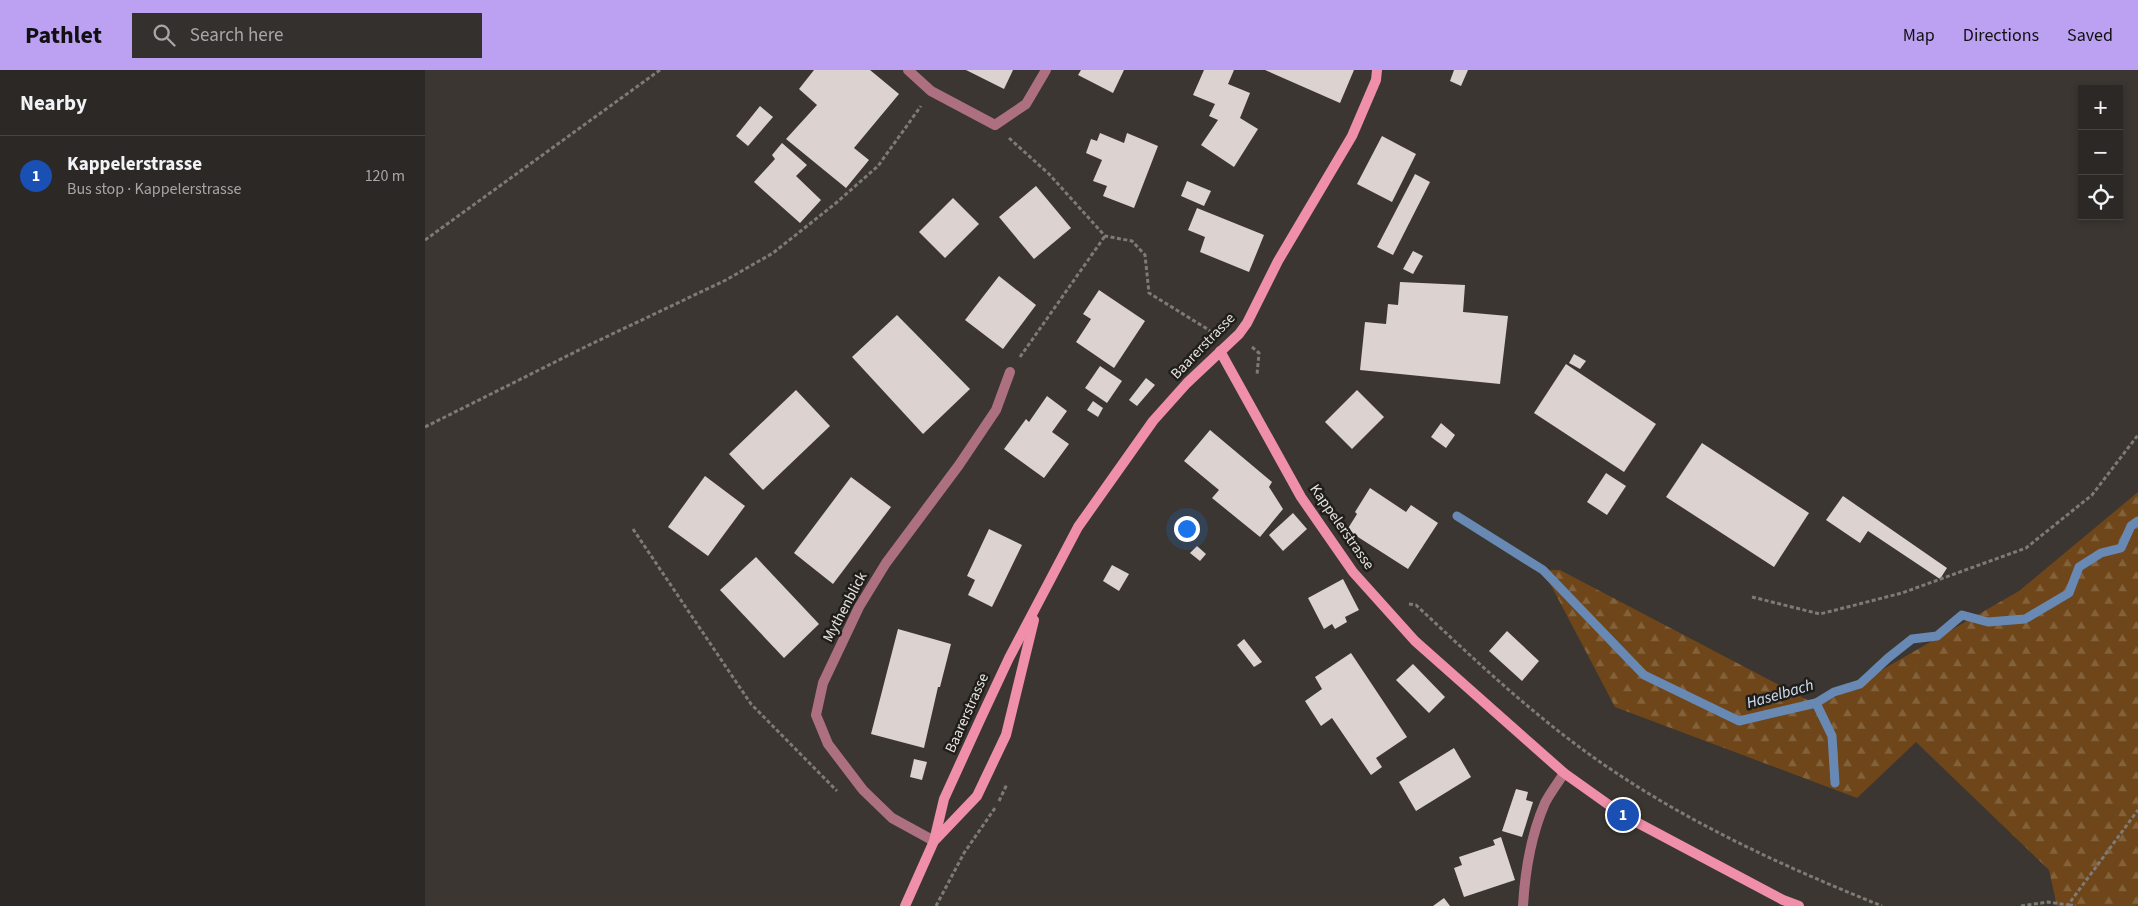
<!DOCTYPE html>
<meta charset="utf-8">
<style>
body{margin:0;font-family:"Source Sans 3",sans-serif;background:#34302d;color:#f1f3f6}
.controls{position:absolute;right:15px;top:15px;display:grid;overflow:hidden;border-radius:0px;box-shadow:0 2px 8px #0003}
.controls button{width:45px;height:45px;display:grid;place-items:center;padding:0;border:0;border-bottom:1px solid #484442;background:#2c2825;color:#f1f3f6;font:25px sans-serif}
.you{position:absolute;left:761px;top:458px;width:18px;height:18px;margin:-12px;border:4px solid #fff;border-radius:50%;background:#1a73e8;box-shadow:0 0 0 8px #1a73e833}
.badge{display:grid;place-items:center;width:32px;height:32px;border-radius:50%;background:#bca0f2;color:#fff;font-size:16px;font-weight:700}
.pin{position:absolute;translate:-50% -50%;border:2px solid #fff;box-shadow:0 1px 5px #0006}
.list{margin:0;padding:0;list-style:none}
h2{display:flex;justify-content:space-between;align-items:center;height:65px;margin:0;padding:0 20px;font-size:21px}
h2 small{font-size:16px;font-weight:400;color:#a6a6a7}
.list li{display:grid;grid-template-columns:32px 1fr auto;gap:15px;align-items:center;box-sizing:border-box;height:80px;padding:0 20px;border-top:1px solid #484442}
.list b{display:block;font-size:19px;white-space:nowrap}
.list p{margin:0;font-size:16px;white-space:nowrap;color:#a6a6a7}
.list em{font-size:16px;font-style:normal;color:#a6a6a7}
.icon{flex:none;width:28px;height:28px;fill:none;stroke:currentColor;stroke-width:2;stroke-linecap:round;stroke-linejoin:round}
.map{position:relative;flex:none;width:1713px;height:836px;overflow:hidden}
header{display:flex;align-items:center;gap:30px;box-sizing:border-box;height:70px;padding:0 25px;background:#bca0f2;color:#111}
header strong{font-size:24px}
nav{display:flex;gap:28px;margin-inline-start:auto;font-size:18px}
.search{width:350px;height:45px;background:#34302d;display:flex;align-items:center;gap:12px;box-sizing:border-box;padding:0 18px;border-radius:0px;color:#a6a6a7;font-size:19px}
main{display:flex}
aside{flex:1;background:#2c2825}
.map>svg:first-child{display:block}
.forest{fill:url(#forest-firs)}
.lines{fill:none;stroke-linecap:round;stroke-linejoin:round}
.stream{stroke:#6889b4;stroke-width:9}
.building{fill:#dcd2cf}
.path{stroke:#7f7a76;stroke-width:3;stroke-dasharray:4 2.5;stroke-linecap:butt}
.street{stroke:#ad7080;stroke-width:10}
.secondary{stroke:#ef8fa9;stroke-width:10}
.labels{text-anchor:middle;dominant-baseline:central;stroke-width:5;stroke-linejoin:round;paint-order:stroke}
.street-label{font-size:15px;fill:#e6e3df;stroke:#201e1b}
.water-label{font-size:16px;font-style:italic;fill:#d3e0f2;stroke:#201e1b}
</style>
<header>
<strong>Pathlet</strong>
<div class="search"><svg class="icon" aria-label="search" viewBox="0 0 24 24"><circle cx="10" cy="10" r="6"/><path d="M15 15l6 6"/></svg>Search here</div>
<nav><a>Map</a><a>Directions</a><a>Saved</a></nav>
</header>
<main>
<aside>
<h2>Nearby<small></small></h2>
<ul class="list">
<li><span class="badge" style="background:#1a4fb4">1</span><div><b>Kappelerstrasse</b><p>Bus stop · Kappelerstrasse</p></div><em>120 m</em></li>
</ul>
</aside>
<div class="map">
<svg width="1713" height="836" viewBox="0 0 1713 836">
<defs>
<pattern id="forest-firs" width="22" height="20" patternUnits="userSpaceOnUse" patternTransform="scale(1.25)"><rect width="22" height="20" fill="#6e4619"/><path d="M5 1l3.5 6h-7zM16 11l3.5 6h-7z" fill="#83613a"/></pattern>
</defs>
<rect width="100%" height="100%" fill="#3b3631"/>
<path class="forest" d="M 1713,422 L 1713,836 L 1632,836 L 1624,800 L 1491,672 L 1432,728 L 1190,637 L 1118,500 L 1135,500 L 1394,636 L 1594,521 Z"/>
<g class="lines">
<g class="stream">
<path d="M 1032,446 L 1118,500 L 1219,605 L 1314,651 L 1391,633 L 1409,622 L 1435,614 L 1463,588 L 1487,569 L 1512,566 L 1537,545 L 1563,552 L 1600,549 L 1644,523 L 1654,497 L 1676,483 L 1696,478 L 1706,456 L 1713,451"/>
<path d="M 1391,633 L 1407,666 L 1410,713"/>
</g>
</g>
<g class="building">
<path d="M 389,0 L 445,0 L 474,24 L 429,78 L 444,90 L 421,118 L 361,69 L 392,35 L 374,19 Z"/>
<path d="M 541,0 L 588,0 L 579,19 Z"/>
<path d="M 656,0 L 699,0 L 688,23 L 653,5 Z"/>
<path d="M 779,0 L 809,0 L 803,14 L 825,23 L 815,48 L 833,59 L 809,97 L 776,75 L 793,50 L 784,46 L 790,34 L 768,25 Z"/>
<path d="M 840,0 L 929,0 L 915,33 Z"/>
<path d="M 1029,0 L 1043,0 L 1036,16 L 1025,11 Z"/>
<path d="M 335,36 L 348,47 L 323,76 L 311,66 Z"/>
<path d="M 675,63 L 699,73 L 702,63 L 733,76 L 709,138 L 678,126 L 682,116 L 668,111 L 677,90 L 661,83 L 666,69 L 672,71 Z"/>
<path d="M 957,66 L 991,84 L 967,132 L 932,114 Z"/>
<path d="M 357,73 L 382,95 L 371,106 L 396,130 L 375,153 L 329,112 L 350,89 L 347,85 Z"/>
<path d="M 990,104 L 1005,112 L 968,185 L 952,177 Z"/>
<path d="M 762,111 L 786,121 L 779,136 L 756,126 Z"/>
<path d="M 611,116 L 646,158 L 609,189 L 574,147 Z"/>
<path d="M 528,128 L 554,154 L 520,188 L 494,162 Z"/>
<path d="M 772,138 L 839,165 L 824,202 L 775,182 L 780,167 L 763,160 Z"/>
<path d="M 988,181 L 998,186 L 988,204 L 978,199 Z"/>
<path d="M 574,206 L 611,235 L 578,279 L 540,250 Z"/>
<path d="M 975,212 L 1040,215 L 1038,242 L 1083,246 L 1075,314 L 935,300 L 940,252 L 961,254 L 963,234 L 973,235 Z"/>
<path d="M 674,220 L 720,251 L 689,298 L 651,272 L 666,249 L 658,244 Z"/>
<path d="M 472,245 L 545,319 L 498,364 L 427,287 Z"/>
<path d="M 1149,284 L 1161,291 L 1155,299 L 1144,293 Z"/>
<path d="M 1141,294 L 1231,354 L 1199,402 L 1109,343 Z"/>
<path d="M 675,296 L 697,311 L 682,333 L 660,318 Z"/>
<path d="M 721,308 L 730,315 L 712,336 L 704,330 Z"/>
<path d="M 371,320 L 405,356 L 338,420 L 304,384 Z"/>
<path d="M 932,320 L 959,347 L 927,379 L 900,352 Z"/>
<path d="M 622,326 L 642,341 L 627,362 L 644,374 L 619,408 L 579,379 L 601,349 L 604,352 Z"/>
<path d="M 668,331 L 678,338 L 673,347 L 662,340 Z"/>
<path d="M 1016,353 L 1030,365 L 1021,378 L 1006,367 Z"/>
<path d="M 785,360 L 847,412 L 844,417 L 858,439 L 835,467 L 787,428 L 794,420 L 759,391 Z"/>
<path d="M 1277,373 L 1384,443 L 1349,497 L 1241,427 Z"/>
<path d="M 1181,403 L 1201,416 L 1182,445 L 1162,432 Z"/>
<path d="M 280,406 L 320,436 L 283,486 L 243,457 Z"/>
<path d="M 426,407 L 466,437 L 408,514 L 369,483 Z"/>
<path d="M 945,418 L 981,442 L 986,435 L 1013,453 L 983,499 L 922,460 L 932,444 L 930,442 Z"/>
<path d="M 1418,426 L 1522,498 L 1515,509 L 1443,461 L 1435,473 L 1401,450 Z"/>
<path d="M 868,443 L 882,459 L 858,481 L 844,465 Z"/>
<path d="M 564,459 L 597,475 L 567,537 L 543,525 L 550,510 L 542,506 Z"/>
<path d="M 772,476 L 781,484 L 775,491 L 765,483 Z"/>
<path d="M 331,487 L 394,554 L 359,588 L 295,520 Z"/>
<path d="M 687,495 L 704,504 L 694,521 L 678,511 Z"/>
<path d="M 918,509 L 934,540 L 920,547 L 922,552 L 910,559 L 907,554 L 899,559 L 883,528 Z"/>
<path d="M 473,559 L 526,574 L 515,617 L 513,617 L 499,678 L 446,664 Z"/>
<path d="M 1082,561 L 1114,591 L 1097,611 L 1064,581 Z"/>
<path d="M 819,569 L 837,592 L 829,597 L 812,575 Z"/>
<path d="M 926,583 L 982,667 L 951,688 L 957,697 L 946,705 L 907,648 L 896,656 L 880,631 L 897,619 L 890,607 Z"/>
<path d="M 988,594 L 1020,627 L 1004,643 L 971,610 Z"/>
<path d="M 1029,678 L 1046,707 L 991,741 L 974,712 Z"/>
<path d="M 489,689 L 502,692 L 497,710 L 485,707 Z"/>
<path d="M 1091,719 L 1103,722 L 1101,730 L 1108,732 L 1097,767 L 1077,761 Z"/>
<path d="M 1076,767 L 1090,810 L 1039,827 L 1029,798 L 1037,795 L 1034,787 L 1070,775 L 1068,770 Z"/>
<path d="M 1019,828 L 1025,836 L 1008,836 Z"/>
</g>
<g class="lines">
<g class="path">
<path d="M 584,68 L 624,104 L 680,166 L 707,171 L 720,185 L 724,223 L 784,260 L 786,263"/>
<path d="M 0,170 L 235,0"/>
<path d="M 827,277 L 834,283 L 832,305"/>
<path d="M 595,287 L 680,166"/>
<path d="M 0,357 L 162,276 L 301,210 L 348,183 L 411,133 L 453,96 L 496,36"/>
<path d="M 208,459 L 326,634 L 412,721"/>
<path d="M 1327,527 L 1395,544 L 1477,523 L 1601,478 L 1667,425 L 1713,365"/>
<path d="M 984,534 L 991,535 C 1051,591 1110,647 1178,694 C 1265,754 1360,797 1457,836"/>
<path d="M 574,731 L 582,714"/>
<path d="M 1644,835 L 1651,836"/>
<path d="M 511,836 L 539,783 L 570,738"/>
<path d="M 1596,836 L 1623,832 L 1643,835 L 1713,740"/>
</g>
<g class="street">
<path d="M 483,0 L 506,21 L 570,55 L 601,34 L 621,0"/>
<path d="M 509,771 L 467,748 L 438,720 L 403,674 L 391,645 L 398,613 L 434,537 L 461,493 L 534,395 L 571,340 L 585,302"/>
<path d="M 1098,836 C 1100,801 1106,765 1120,733 C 1125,723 1133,713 1139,703"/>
</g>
<g class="secondary">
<path d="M 795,281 L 876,427 L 928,502 L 990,571 L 1139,703 L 1198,745 L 1358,830 L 1374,836"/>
<path d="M 511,769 L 552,726 L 581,665 L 609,550"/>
<path d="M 480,836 L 509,771 L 519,729 L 555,650 L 584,588 L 653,457 L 728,351 L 762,313 L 814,264 L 822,253 L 853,191 L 927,66 L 951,10 L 952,0"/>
</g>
</g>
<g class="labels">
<g class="street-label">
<text transform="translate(778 276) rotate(-46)">Baarerstrasse</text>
<text transform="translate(917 457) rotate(55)">Kappelerstrasse</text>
<text transform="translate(420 537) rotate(-62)">Mythenblick</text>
<text transform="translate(542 643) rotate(-66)">Baarerstrasse</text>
</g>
<g class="water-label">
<text transform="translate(1355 624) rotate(-16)">Haselbach</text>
</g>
</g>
</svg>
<div class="controls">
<button>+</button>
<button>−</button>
<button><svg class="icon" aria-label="locate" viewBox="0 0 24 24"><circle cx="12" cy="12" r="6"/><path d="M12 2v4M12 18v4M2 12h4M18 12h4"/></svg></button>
</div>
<div class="you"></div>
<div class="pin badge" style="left:1198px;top:745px;background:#1a4fb4">1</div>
</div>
</main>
